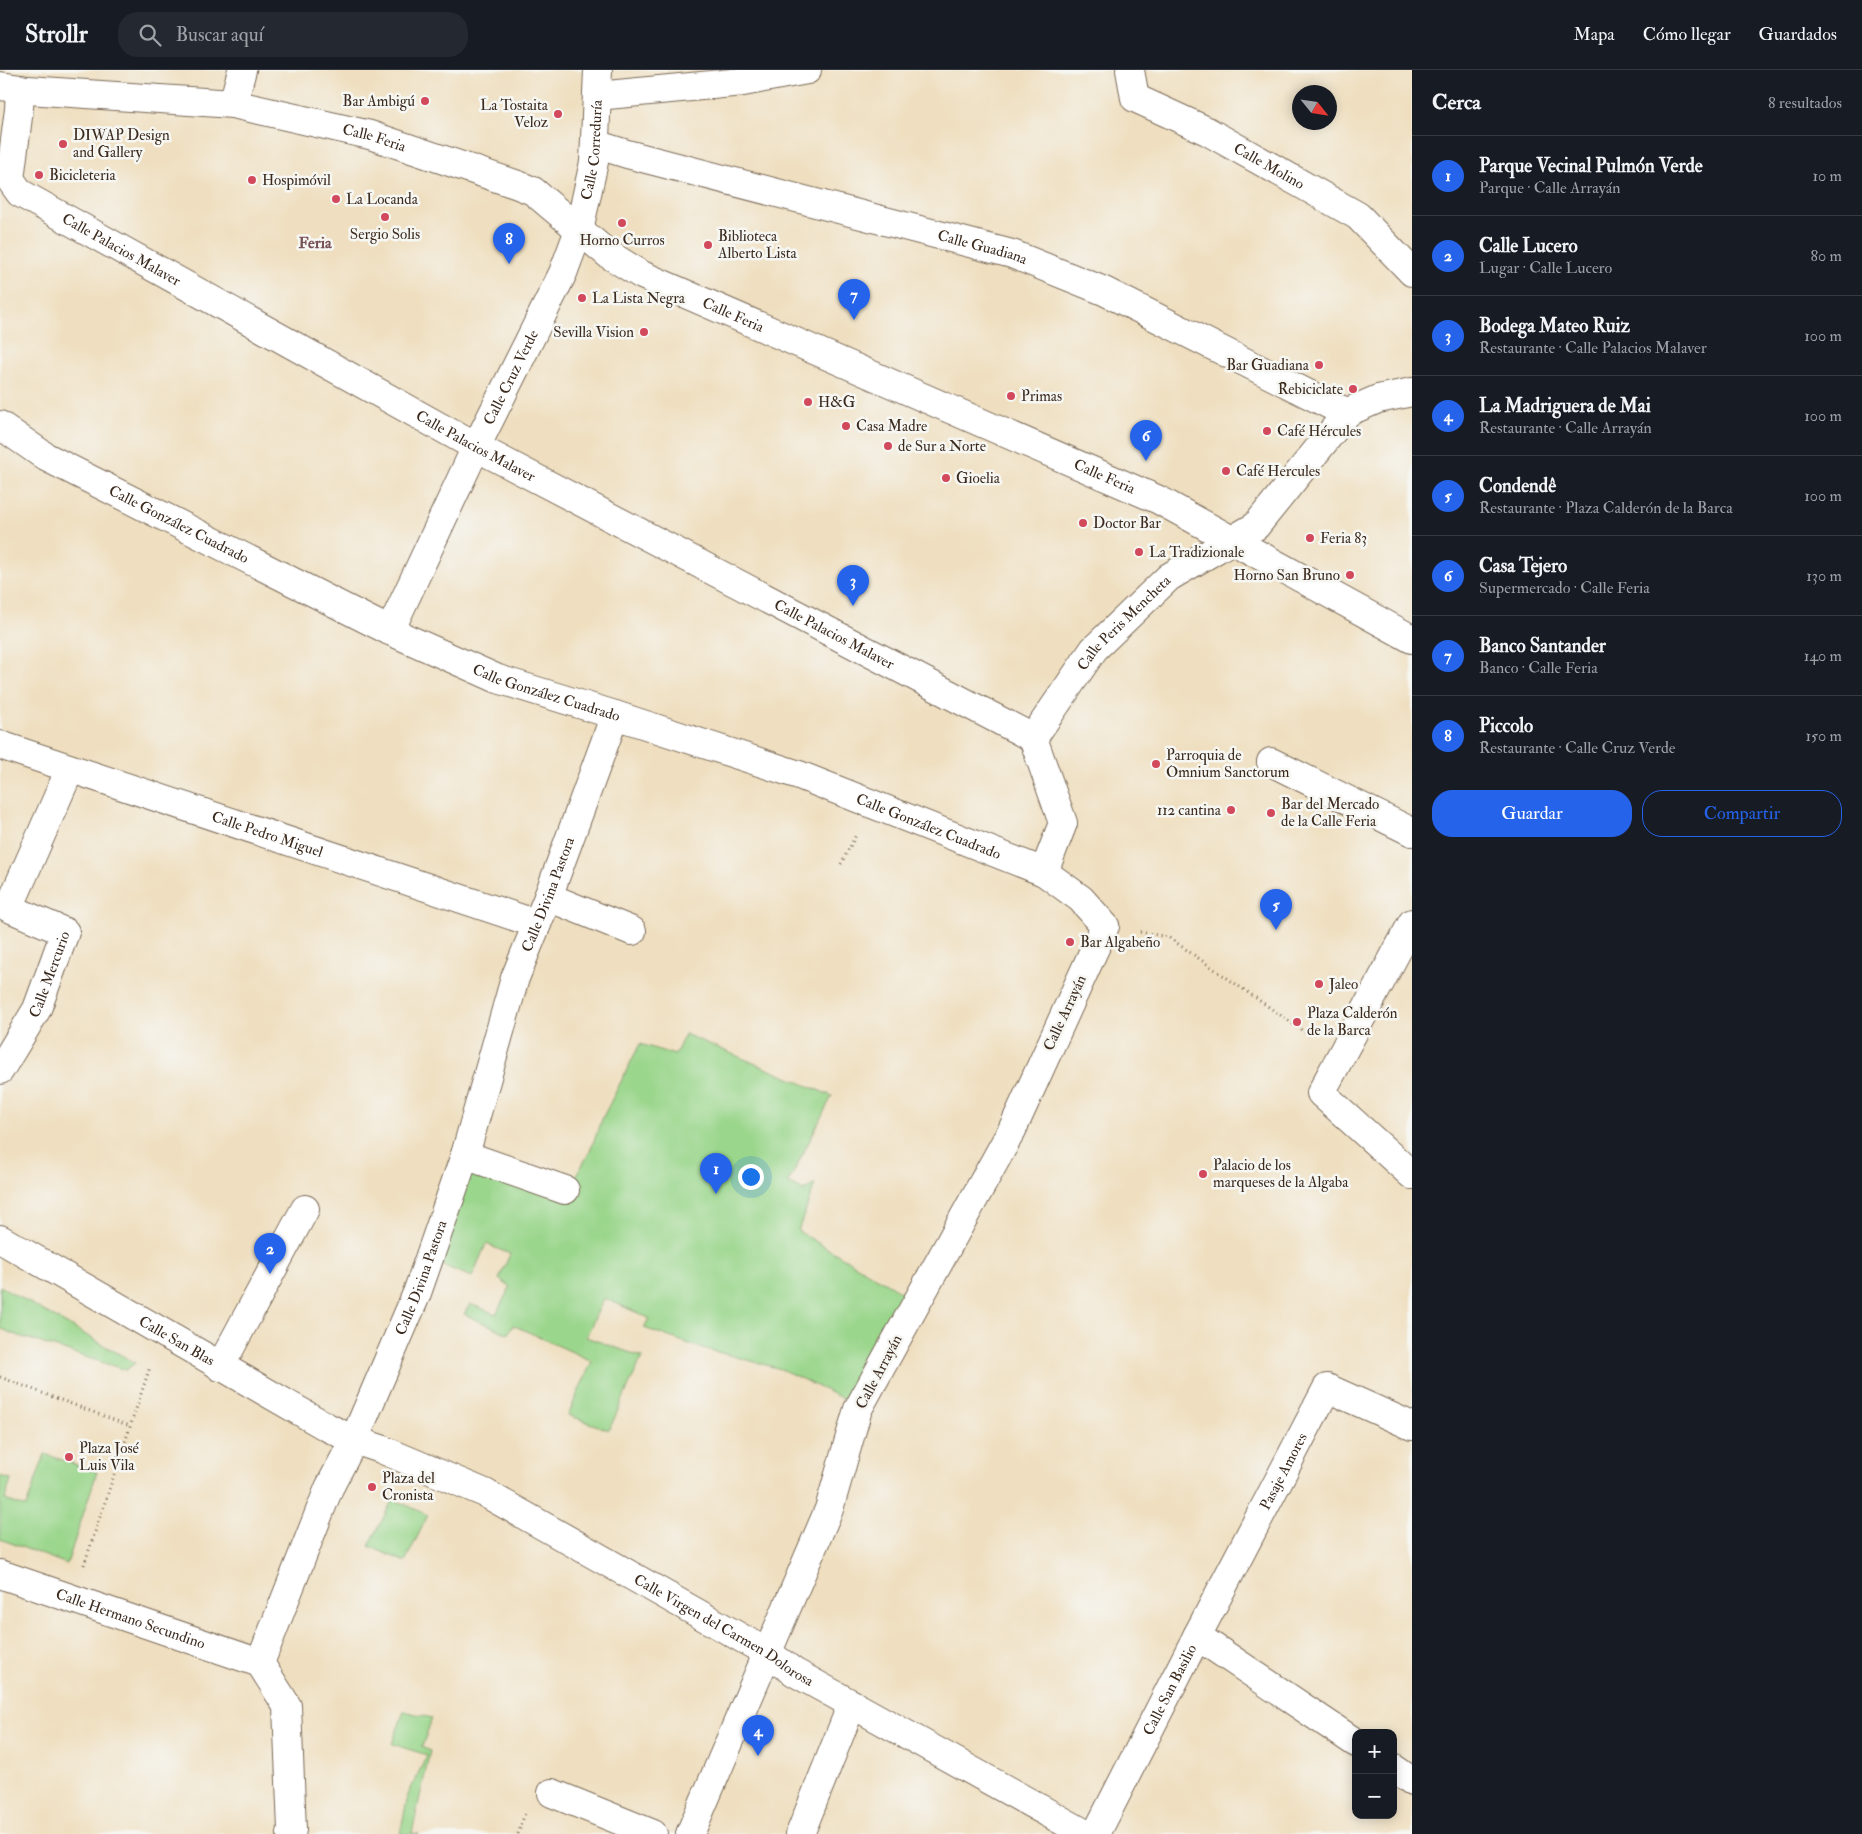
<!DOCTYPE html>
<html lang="es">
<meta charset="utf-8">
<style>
body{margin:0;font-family:"IM FELL Double Pica",serif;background:#242831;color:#f1f3f6}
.controls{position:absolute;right:15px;bottom:15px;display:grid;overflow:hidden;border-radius:10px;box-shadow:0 2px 12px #0003}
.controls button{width:45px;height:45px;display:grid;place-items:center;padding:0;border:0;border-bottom:1px solid #363941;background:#171b24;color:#f1f3f6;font:25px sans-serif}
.compass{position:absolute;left:1292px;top:15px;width:45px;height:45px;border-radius:50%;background:#171b24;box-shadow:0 2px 12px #0003;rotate:120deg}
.you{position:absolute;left:750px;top:1106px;width:18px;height:18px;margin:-12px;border:4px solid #fff;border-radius:50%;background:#1a73e8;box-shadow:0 0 0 8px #1a73e833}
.badge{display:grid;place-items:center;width:32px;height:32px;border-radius:50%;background:#2563eb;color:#fff;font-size:16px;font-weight:700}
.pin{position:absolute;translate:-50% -41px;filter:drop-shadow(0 1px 2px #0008)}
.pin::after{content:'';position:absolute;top:26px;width:18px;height:15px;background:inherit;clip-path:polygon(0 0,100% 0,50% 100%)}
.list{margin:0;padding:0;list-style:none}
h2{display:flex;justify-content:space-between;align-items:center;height:65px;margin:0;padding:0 20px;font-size:21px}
h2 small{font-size:16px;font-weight:400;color:#9ea1a6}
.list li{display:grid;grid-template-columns:32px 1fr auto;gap:15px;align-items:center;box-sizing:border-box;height:80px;padding:0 20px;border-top:1px solid #363941}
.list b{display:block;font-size:19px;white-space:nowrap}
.list p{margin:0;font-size:16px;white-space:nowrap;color:#9ea1a6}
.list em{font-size:16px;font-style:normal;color:#9ea1a6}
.actions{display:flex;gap:10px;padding:15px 20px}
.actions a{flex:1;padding:11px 0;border:1px solid #2563eb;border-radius:20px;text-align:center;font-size:18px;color:#2563eb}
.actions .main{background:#2563eb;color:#fff}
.icon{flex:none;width:28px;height:28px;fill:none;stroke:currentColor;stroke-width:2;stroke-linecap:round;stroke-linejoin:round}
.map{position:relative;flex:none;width:1412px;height:1764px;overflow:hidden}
header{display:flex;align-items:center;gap:30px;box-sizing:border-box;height:70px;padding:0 25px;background:#171b24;border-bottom:1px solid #363941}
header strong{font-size:24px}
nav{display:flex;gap:28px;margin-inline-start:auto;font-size:18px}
.search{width:350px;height:45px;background:#242831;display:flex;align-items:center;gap:12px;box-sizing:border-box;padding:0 18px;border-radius:20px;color:#9ea1a6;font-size:19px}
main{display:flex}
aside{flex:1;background:#171b24}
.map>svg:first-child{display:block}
.green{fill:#9ad68b;stroke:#6a8054}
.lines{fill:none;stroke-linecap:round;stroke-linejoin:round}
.minor-casing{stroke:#7a6957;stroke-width:30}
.path{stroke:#7a6957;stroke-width:3;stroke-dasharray:1 4;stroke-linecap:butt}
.minor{stroke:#fff;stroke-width:28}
.poi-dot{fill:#d1495b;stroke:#f6f6f2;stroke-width:2}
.labels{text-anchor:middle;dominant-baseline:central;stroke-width:5;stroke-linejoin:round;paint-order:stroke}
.poi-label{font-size:15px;fill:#3b2a1e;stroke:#f6f6f2;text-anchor:start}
.street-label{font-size:15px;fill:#3b2a1e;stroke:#f6f6f2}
.neighbourhood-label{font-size:16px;font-weight:bold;fill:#755054;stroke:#f6f6f2}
</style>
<header>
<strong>Strollr</strong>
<div class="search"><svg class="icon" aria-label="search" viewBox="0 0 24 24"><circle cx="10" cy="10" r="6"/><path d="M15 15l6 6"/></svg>Buscar aquí</div>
<nav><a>Mapa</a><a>Cómo llegar</a><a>Guardados</a></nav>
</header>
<main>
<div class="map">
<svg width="1412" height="1764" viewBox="0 0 1412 1764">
<rect width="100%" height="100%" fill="#f6f6f2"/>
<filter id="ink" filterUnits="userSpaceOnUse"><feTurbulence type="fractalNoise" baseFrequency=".02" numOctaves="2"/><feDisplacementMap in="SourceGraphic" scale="10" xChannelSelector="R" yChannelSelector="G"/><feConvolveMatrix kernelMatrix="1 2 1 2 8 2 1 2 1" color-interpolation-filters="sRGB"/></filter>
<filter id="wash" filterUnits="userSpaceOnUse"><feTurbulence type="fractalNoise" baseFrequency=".0096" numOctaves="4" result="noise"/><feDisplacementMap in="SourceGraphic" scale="20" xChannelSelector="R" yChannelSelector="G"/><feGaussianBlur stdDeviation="1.12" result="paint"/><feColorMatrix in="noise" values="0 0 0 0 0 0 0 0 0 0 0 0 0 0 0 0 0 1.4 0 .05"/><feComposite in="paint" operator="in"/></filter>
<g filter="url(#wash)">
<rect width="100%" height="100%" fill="#efdfc0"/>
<g class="green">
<path d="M 685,964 L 832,1026 L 788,1113 L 804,1121 L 815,1114 L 798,1161 L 908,1226 L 850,1332 L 781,1299 L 695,1276 L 644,1258 L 649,1248 L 604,1228 L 586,1267 L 642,1287 L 609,1360 L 568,1345 L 592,1291 L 513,1255 L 508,1264 L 464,1244 L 470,1234 L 496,1244 L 510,1217 L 499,1209 L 510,1184 L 486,1174 L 472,1207 L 439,1194 L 471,1094 L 572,1114 L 590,1081 L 603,1047 L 640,974 L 675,985 Z"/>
<path d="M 0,1216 L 135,1293 L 126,1300 L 13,1264 L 0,1258 Z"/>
<path d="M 45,1384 L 97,1402 L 67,1494 L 0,1469 L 0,1406 L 11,1409 L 5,1430 L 26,1437 Z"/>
<path d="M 393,1429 L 428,1445 L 405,1492 L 369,1476 Z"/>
<path d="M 404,1641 L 432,1648 L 422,1677 L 430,1681 L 412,1763 L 419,1764 L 400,1764 L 408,1725 L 427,1685 L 392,1674 Z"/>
</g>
</g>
<g filter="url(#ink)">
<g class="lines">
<g class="minor-casing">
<g id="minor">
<path id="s1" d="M 1130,0 L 1135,28 L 1207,61 L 1358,146 L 1412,202"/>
<path id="s2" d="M 0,16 L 28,20 L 233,34 L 370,65 L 518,115 L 533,121 L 608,184 L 642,205 L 1159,430 L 1412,569"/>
<path id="s3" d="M 20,19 L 19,39 L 10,109 L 20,123 L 476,377 L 1033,668"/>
<path d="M 597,26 L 743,12 L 807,0"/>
<path d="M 233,34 L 242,0"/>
<path id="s4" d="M 595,74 L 627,84 L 1012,184 L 1104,221 L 1332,336 L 1348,342"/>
<path id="s5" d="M 0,355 L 46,387 L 390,561 L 498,609 L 615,645 L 799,705 L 1044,802 L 1081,829 L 1105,856 L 1012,1060 L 858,1339 L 829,1439 L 690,1764"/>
<path id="s6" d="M 390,561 L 476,377 L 563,203 L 579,160 L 594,92 L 598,0"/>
<path id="s7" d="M 0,675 L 537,854"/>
<path d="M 1271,692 L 1412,762"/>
<path id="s8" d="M 1044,802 L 1063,753 L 1033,668 L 1094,579 L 1169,507 L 1256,456 L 1348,342 L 1378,329 L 1412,322"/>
<path d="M 548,827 L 632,861"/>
<path d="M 1412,853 L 1321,1023 L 1412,1105"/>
<path id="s9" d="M 0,1000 L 37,939 L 65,862 L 9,838 L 70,699"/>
<path d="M 465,1085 L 565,1120"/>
<path id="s10" d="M 0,1169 L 327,1357 L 354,1370 L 381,1379 L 485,1423 L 768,1583 L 794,1602 L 1086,1764"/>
<path d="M 220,1297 L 305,1139"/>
<path id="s11" d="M 0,1504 L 260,1593"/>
<path id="s12" d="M 1197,1566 L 1327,1318 L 1412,1356"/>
<path id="s13" d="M 260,1593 L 329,1418 L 354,1370 L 417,1223 L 465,1085 L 515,908 L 548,827 L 615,645"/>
<path d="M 260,1593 L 287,1636 L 292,1760 L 291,1764"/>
<path d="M 1393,1698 L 1412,1711"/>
<path d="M 552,1723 L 653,1764"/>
<path d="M 800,1764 L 852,1634"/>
<path id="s14" d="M 1096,1764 L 1197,1566 L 1356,1673"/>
</g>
</g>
<g class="path">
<path d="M 841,794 L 856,765"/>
<path d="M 1140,862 L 1168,867 L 1312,967"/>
<path d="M 0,1307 L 130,1356"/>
<path d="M 84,1495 L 150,1297"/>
<path d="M 518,1764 L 525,1743"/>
</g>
<use href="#minor" class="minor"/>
</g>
</g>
<g class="poi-dot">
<circle cx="425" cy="31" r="5"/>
<circle cx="558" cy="44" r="5"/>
<circle cx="63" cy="74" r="5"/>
<circle cx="39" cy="105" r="5"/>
<circle cx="252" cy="110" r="5"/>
<circle cx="336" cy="129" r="5"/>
<circle cx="385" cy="147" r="5"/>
<circle cx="622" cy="153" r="5"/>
<circle cx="708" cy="175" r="5"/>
<circle cx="582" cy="228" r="5"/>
<circle cx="644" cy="262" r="5"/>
<circle cx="1319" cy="295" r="5"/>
<circle cx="1353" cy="319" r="5"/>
<circle cx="1011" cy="326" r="5"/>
<circle cx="808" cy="332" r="5"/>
<circle cx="846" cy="356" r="5"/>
<circle cx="1267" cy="361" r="5"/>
<circle cx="888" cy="376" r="5"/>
<circle cx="1226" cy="401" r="5"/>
<circle cx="946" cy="408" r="5"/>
<circle cx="1083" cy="453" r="5"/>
<circle cx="1310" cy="468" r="5"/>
<circle cx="1139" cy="482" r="5"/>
<circle cx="1350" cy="505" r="5"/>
<circle cx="1156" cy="694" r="5"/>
<circle cx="1231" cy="740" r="5"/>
<circle cx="1271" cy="743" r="5"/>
<circle cx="1070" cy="872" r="5"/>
<circle cx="1319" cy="914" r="5"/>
<circle cx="1297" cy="952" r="5"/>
<circle cx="1203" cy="1104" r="5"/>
<circle cx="69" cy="1387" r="5"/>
<circle cx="372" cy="1417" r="5"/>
</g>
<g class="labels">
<g class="poi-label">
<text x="415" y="31" text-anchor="end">Bar Ambigú</text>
<text x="548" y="35" text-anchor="end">La Tostaita<tspan x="548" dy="17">Veloz</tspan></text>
<text x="73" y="65">DIWAP Design<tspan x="73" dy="17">and Gallery</tspan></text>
<text x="49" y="105">Bicicleteria</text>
<text x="262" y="110">Hospimóvil</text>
<text x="346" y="129">La Locanda</text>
<text x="385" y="164" text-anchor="middle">Sergio Solis</text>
<text x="718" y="166">Biblioteca<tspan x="718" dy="17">Alberto Lista</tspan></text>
<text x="622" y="170" text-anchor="middle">Horno Curros</text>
<text x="592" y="228">La Lista Negra</text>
<text x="634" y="262" text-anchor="end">Sevilla Vision</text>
<text x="1309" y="295" text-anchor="end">Bar Guadiana</text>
<text x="1343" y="319" text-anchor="end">Rebiciclate</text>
<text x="1021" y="326">Primas</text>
<text x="818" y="332">H&amp;G</text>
<text x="856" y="356">Casa Madre</text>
<text x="1277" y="361">Café Hércules</text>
<text x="898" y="376">de Sur a Norte</text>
<text x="1236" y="401">Café Hercules</text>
<text x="956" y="408">Gioelia</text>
<text x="1093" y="453">Doctor Bar</text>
<text x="1320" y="468">Feria 83</text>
<text x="1149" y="482">La Tradizionale</text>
<text x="1340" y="505" text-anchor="end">Horno San Bruno</text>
<text x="1166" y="685">Parroquia de<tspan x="1166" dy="17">Omnium Sanctorum</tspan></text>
<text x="1281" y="734">Bar del Mercado<tspan x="1281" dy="17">de la Calle Feria</tspan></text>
<text x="1221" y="740" text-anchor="end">112 cantina</text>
<text x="1080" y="872">Bar Algabeño</text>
<text x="1329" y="914">Jaleo</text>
<text x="1307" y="943">Plaza Calderón<tspan x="1307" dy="17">de la Barca</tspan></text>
<text x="1213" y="1095">Palacio de los<tspan x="1213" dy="17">marqueses de la Algaba</tspan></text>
<text x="79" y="1378">Plaza José<tspan x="79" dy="17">Luis Vila</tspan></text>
<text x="382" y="1408">Plaza del<tspan x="382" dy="17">Cronista</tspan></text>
</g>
<g class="street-label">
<text stroke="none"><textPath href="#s2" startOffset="379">Calle Feria</textPath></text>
<text stroke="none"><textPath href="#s6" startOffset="525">Calle Correduría</textPath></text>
<text stroke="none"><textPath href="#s1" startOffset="179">Calle Molino</textPath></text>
<text stroke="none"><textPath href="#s4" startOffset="401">Calle Guadiana</textPath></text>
<text stroke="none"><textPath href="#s3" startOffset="224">Calle Palacios Malaver</textPath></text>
<text stroke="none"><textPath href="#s2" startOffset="784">Calle Feria</textPath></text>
<text stroke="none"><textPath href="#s6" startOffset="281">Calle Cruz Verde</textPath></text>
<text stroke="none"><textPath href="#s3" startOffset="629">Calle Palacios Malaver</textPath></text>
<text stroke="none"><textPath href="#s2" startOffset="1189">Calle Feria</textPath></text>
<text stroke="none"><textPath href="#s5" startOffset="205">Calle González Cuadrado</textPath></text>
<text stroke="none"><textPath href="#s8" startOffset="290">Calle Peris Mencheta</textPath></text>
<text stroke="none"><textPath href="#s3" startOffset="1034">Calle Palacios Malaver</textPath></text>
<text stroke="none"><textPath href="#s5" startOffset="610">Calle González Cuadrado</textPath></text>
<text stroke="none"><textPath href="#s5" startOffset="1015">Calle González Cuadrado</textPath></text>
<text stroke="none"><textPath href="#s7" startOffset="282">Calle Pedro Miguel</textPath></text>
<text stroke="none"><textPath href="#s13" startOffset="822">Calle Divina Pastora</textPath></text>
<text stroke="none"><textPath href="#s9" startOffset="108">Calle Mercurio</textPath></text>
<text transform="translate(1065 943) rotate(-65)">Calle Arrayán</text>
<text stroke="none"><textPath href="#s13" startOffset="418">Calle Divina Pastora</textPath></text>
<text stroke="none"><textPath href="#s10" startOffset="204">Calle San Blas</textPath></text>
<text transform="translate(879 1302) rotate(-62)">Calle Arrayán</text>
<text stroke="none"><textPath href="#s12" startOffset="186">Pasaje Amores</textPath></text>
<text stroke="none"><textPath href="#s11" startOffset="138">Calle Hermano Secundino</textPath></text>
<text stroke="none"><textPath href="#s10" startOffset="824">Calle Virgen del Carmen Dolorosa</textPath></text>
<text stroke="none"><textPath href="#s14" startOffset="162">Calle San Basilio</textPath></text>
</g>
<g class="neighbourhood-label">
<text x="315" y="173">Feria</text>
</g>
</g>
</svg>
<div class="controls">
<button>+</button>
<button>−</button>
</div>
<svg class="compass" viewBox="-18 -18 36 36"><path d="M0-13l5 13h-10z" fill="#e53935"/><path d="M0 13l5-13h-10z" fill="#9ea1a6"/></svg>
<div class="you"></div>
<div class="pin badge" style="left:716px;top:1124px">1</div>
<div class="pin badge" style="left:270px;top:1204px">2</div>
<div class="pin badge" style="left:853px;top:536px">3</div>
<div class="pin badge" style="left:758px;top:1686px">4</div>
<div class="pin badge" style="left:1276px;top:860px">5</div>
<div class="pin badge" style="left:1146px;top:391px">6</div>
<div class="pin badge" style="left:854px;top:250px">7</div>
<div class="pin badge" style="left:509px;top:194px">8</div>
</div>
<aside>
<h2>Cerca<small>8 resultados</small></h2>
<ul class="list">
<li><span class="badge">1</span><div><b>Parque Vecinal Pulmón Verde</b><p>Parque · Calle Arrayán</p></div><em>10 m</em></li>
<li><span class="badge">2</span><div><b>Calle Lucero</b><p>Lugar · Calle Lucero</p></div><em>80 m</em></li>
<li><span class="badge">3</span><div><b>Bodega Mateo Ruiz</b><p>Restaurante · Calle Palacios Malaver</p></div><em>100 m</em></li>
<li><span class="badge">4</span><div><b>La Madriguera de Mai</b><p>Restaurante · Calle Arrayán</p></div><em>100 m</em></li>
<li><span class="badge">5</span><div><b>Condendê</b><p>Restaurante · Plaza Calderón de la Barca</p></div><em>100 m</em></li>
<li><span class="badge">6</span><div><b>Casa Tejero</b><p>Supermercado · Calle Feria</p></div><em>130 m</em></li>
<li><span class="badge">7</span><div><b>Banco Santander</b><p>Banco · Calle Feria</p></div><em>140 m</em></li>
<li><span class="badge">8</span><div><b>Piccolo</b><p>Restaurante · Calle Cruz Verde</p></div><em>150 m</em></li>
</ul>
<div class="actions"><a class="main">Guardar</a><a>Compartir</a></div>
</aside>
</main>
